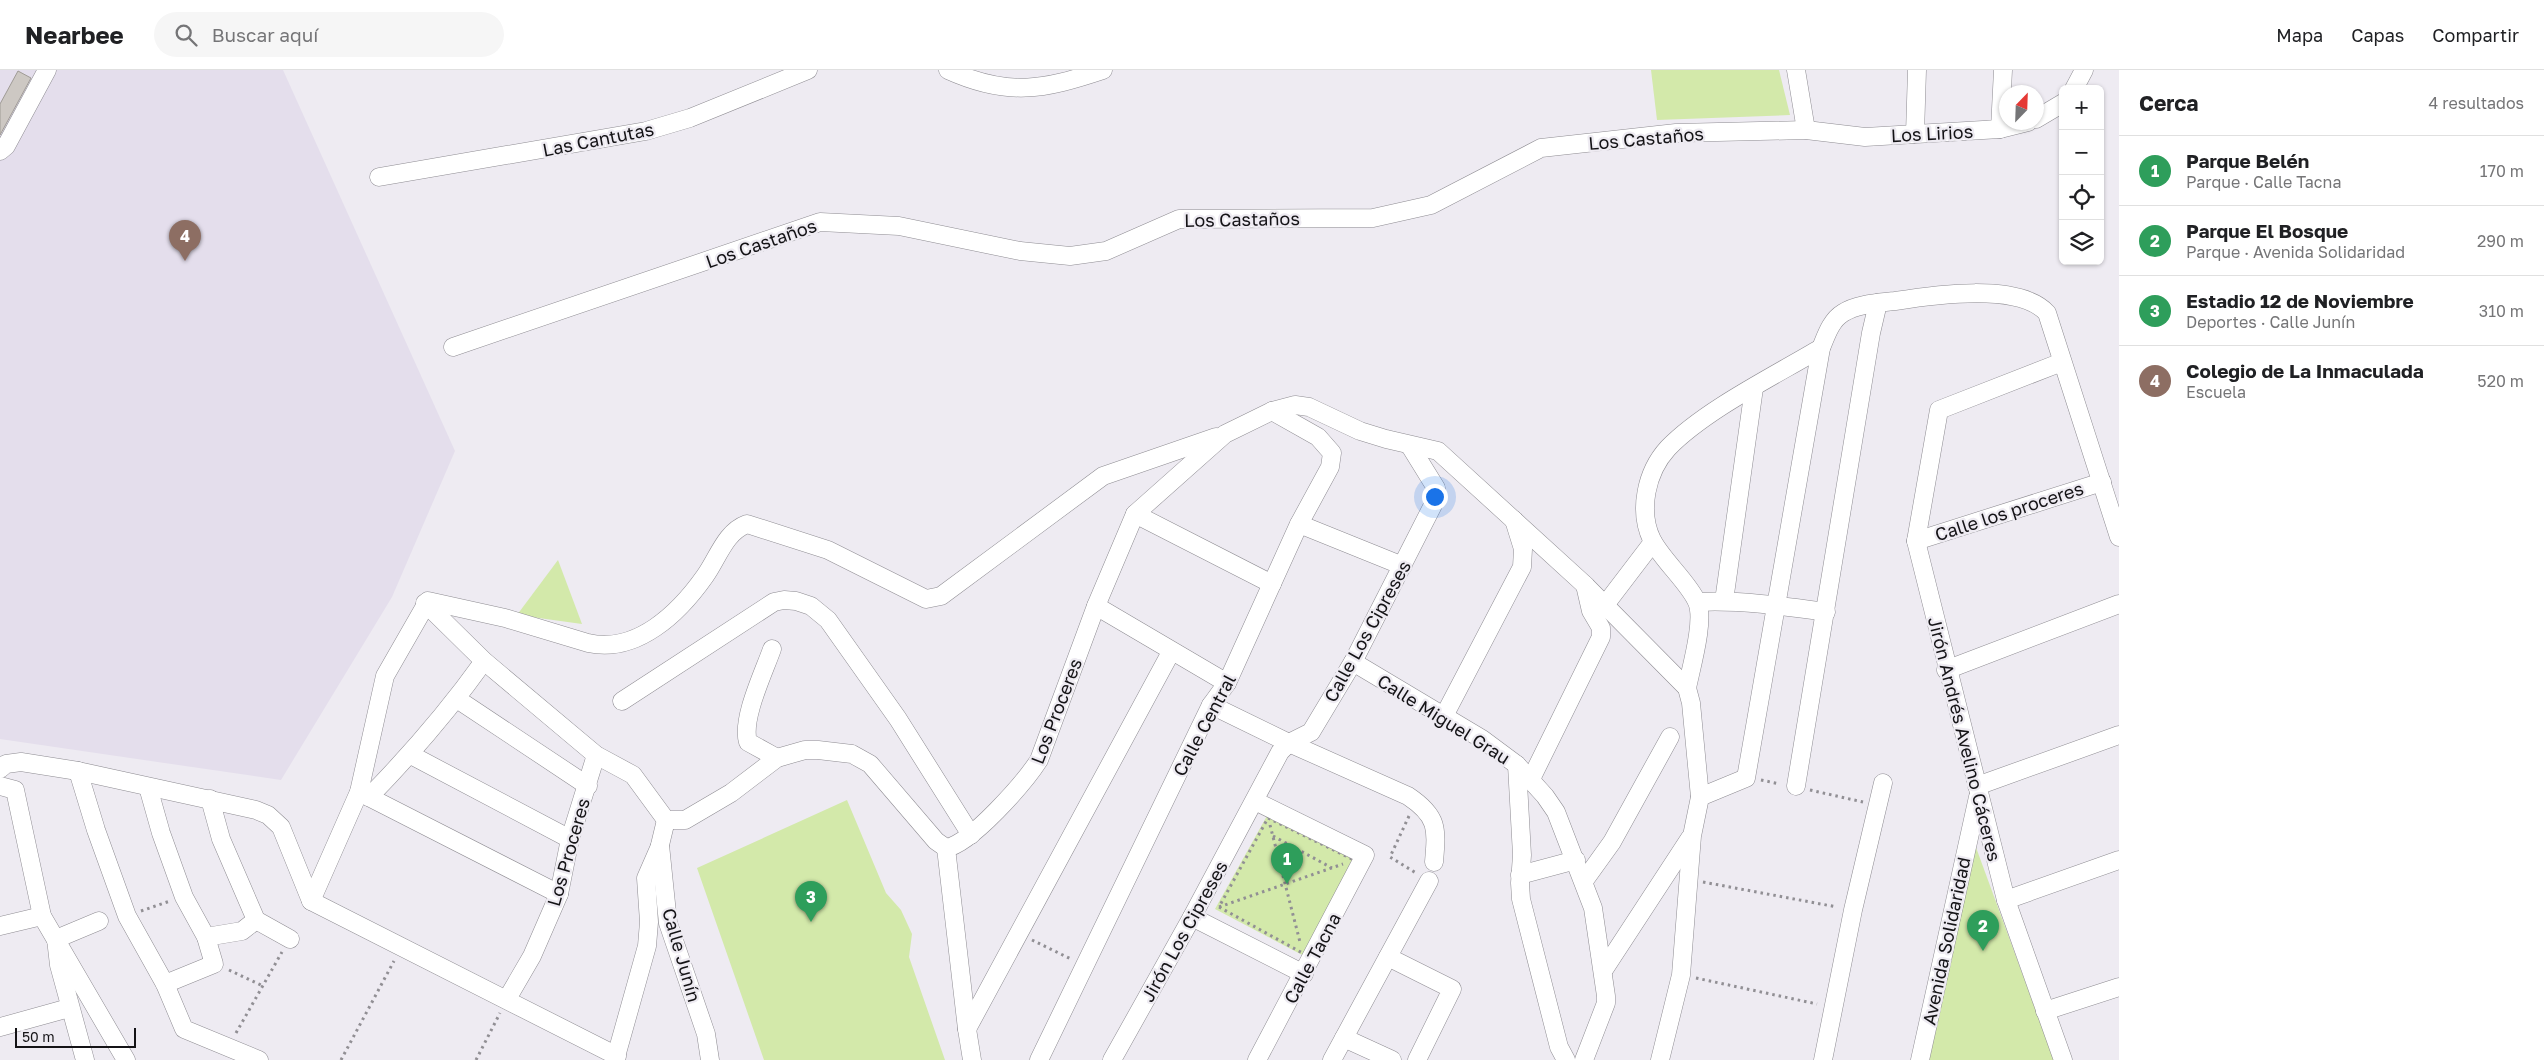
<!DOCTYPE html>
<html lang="es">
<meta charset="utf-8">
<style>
body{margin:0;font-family:"Golos Text",sans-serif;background:#f6f6f6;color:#202124}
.controls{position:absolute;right:15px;top:15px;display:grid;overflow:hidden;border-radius:8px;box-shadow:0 1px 4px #0004}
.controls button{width:45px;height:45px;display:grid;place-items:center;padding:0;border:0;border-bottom:1px solid #e0e0e0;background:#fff;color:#202124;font:25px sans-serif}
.compass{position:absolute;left:1999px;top:15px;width:45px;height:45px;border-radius:50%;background:#fff;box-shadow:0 1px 4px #0004;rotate:23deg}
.scale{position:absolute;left:15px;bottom:12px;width:121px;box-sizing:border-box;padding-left:5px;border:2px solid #141316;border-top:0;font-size:14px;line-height:18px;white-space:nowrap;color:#141316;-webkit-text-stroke:4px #eeebf2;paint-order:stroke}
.you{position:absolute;left:1434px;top:426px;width:18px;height:18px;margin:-12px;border:4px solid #fff;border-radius:50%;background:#1a73e8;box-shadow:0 0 0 8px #1a73e833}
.badge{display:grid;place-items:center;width:32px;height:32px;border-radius:50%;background:#ea580c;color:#fff;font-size:16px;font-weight:700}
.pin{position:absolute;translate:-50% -41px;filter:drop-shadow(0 1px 2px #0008)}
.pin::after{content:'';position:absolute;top:26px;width:18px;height:15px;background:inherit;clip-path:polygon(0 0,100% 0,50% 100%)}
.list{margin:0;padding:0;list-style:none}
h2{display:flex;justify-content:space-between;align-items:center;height:65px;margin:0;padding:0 20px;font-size:21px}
h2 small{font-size:16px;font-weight:400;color:#757577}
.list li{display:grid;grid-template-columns:32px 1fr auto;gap:15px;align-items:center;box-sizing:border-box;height:70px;padding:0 20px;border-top:1px solid #e0e0e0}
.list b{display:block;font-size:19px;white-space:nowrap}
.list p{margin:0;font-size:16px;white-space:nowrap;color:#757577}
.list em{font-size:16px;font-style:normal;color:#757577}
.icon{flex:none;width:28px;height:28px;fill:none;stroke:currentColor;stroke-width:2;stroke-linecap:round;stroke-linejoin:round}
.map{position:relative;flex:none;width:2119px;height:990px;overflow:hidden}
header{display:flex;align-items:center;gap:30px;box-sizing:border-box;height:70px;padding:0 25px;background:#fff;border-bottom:1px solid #e0e0e0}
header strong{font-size:24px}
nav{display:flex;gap:28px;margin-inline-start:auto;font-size:18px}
.search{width:350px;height:45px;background:#f6f6f6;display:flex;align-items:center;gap:12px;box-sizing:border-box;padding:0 18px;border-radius:28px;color:#757577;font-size:19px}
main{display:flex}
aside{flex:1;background:#fff}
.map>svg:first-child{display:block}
.built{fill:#e4deec}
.green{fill:#d3e9aa}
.building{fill:#cdc8c3;stroke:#9f9b95}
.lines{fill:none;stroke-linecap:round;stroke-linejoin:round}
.minor-casing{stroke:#8e8c92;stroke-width:19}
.path{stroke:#918f94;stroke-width:3;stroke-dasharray:2.5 4;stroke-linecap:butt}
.minor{stroke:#fff;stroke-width:18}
.labels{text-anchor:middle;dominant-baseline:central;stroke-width:4.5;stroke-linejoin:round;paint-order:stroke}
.street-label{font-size:18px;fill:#141316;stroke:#eeebf2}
</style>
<header>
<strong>Nearbee</strong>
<div class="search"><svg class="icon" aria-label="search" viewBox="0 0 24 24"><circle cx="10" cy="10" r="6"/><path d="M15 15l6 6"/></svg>Buscar aquí</div>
<nav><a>Mapa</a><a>Capas</a><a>Compartir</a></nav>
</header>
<main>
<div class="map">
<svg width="2119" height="990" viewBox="0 0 2119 990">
<rect width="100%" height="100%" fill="#eeebf2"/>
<path class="built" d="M 0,0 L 283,0 L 455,381 L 392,527 L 281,710 L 0,669 Z"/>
<g class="green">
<path d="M 1651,0 L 1779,0 L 1790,45 L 1657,50 Z"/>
<path d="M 558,490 L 582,554 L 517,545 Z"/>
<path d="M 847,730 L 886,823 L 901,840 L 912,864 L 909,887 L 945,990 L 764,990 L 697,798 Z"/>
<path d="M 1268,744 L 1358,789 L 1308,888 L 1215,839 Z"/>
<path d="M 1974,772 L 2054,990 L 1928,990 Z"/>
</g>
<path class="building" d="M 18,1 L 31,8 L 0,65 L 0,34 Z"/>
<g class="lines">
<g class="minor-casing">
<g id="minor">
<path d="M 948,0 C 1008,27 1043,20 1103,0"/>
<path d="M 1796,0 L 1806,60"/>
<path d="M 2074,19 L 2084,0"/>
<path d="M 2036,49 L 2063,33"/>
<path d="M 2000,59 L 2028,52"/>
<path d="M 1915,64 L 1917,0"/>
<path d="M 0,81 L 6,76 L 47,0"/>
<path d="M 379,107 L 646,61 L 690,48 L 808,0"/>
<path d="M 453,277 L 820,152 L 899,156 L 1020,181 L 1070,186 L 1106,181 L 1179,149 L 1373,148 L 1431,135 L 1541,78 L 1676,63 L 1806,60 L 1865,67 L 2000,59 L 2003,0"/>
<path d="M 2062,292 L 1939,340 L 1916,471 L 2006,830 L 2063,990"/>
<path d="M 1135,444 L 1272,514"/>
<path d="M 1299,454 L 1403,496"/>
<path d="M 1916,471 L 2102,412"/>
<path d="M 1724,531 L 1754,318"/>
<path d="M 1698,532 C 1741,530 1783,536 1826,542"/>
<path d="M 425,533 L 484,591 L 596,685 L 633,705 L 666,750 L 685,750 L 731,723 L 777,688 L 805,680 L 818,680 L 852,684 L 870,694 L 936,771 L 946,778 C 971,774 1025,712 1039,690 L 1096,536 L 1135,444 L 1225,364 L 1272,341 L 1295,335 L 1309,337 L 1360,361 L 1386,369 L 1438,381 L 1585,515 L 1687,618 L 1691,633 L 1700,727"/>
<path d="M 1605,535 L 1653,472"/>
<path d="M 1096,536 L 1227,613"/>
<path d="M 772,579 C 764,602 741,649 748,672 L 777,688"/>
<path d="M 1353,592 L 1482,669 L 1517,695 L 1545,726 L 1556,742 L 1593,838 L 1606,926 L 1606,933 L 1584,990"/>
<path d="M 1946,600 L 2119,534"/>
<path d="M 1687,618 C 1691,598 1705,550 1697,532 C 1689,513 1663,491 1652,470 C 1638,441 1646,402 1668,378 C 1705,340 1774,306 1821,278"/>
<path d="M 457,629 L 588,716"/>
<path d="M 622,631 L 774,532 L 784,530 L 796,531 L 811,536 L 828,550 L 898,649 L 971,765"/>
<path d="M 1211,635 L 1289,673 L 1408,726 C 1438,746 1437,758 1434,792"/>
<path d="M 1444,646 L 1522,497 L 1523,479 L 1514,450"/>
<path d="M 411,685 L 570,769"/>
<path d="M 1517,695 L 1522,785 L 1520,813 L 1521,829 L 1559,977 L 1566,990"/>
<path d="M 0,699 L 6,694 L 21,692 L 78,701 L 256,740 L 268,745 L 281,757 L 311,831 L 617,986"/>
<path d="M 78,701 L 96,760 L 127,846 L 165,914 L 184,959 L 259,990"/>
<path d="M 1531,709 L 1601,567 L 1601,558 L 1591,541 L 1585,515"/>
<path d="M 0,716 L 15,720 L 42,846 L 126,990"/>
<path d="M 1796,716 L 1871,263 L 1878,233"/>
<path d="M 1977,716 L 2119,665"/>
<path d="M 148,717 L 161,763 L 184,827 L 206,867 L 214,894 L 165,914"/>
<path d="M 359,722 L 559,824"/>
<path d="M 369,727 C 411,684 449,640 484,591"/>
<path d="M 210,729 L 221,769 L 256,850 L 290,869"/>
<path d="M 1255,731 L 1365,785 L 1257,990"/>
<path d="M 666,750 L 660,775 L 668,853 L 706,964 L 710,990"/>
<path d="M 946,778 L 967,959 L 972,990"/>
<path d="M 1520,805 L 1576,790"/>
<path d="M 1584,811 L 1612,772 L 1670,667"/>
<path d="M 2006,830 L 2119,790"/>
<path d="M 311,831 L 359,722 L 385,606 L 428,531 L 505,548 L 588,573 C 637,584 679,543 705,506 C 718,488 725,462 747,454 L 828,480 L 926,529 L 941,526 L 1103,406 L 1216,367"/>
<path d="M 1192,847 L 1304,904"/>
<path d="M 0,856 L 42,846"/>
<path d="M 206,867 L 242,861 L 256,850"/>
<path d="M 1388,887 L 1452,919 L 1417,990"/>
<path d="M 1603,901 L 1690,768"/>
<path d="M 507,929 L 532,886 L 559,824 L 570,769 L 596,685"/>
<path d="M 2045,941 L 2119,917"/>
<path d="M 0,957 L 69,938"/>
<path d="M 967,959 L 1171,582"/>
<path d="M 1344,968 L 1392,990"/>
<path d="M 85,990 L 59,895 L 56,869 L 99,851"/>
<path d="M 615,990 L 647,876 L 649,852 L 646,808 L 660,776"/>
<path d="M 1039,990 L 1211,635 L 1227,613 L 1299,454 L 1330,397 L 1332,383 L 1318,367 L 1272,341"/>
<path d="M 1112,990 L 1192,847 L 1280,682 L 1289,673 L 1311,662 L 1353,592 L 1434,433 L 1436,418 L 1410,376"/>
<path d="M 1332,990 L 1429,811"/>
<path d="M 1660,990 L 1681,905 L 1692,766 L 1700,727 L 1746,708 L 1821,278 C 1826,266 1831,250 1843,243 C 1857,234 1878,233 1895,231 C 1932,225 2019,212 2047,243 L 2119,467"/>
<path d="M 1823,990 L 1853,840 L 1883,713"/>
<path d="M 1920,990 L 1978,727"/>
</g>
</g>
<g class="path">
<path d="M 1761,710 L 1780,714"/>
<path d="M 1810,720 L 1863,732"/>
<path d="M 1409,746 L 1390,787 L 1416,803"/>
<path d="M 1268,748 L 1354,790 L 1306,885 L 1219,837 Z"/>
<path d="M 1270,755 L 1300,872"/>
<path d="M 1273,766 L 1332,798"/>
<path d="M 1703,812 L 1837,837"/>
<path d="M 1219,837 L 1343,794"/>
<path d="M 141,841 L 170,831"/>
<path d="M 1032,870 L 1071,889"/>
<path d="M 229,900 L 263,916"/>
<path d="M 1696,908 L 1817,934"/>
<path d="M 236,963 L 282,882"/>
<path d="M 341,990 L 394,891"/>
<path d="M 476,990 L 500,943"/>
</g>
<use href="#minor" class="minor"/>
</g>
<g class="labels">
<g class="street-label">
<text transform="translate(1932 63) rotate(-3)">Los Lirios</text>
<text transform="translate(1646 68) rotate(-5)">Los Castaños</text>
<text transform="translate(598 69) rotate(-11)">Las Cantutas</text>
<text transform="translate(1242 149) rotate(-1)">Los Castaños</text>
<text transform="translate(761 173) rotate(-19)">Los Castaños</text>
<text transform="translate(2009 441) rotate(-18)">Calle los proceres</text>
<text transform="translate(1367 561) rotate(-61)">Calle Los Cipreses</text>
<text transform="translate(1056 641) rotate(-69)">Los Proceres</text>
<text transform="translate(1444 649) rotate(32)">Calle Miguel Grau</text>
<text transform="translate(1204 655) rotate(-62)">Calle Central</text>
<text transform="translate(1965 669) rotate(76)">Jirón Andrés Avelino Cáceres</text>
<text transform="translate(568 782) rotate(-74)">Los Proceres</text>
<text transform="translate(1184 861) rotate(-61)">Jirón Los Cipreses</text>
<text transform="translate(1946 871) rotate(-78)">Avenida Solidaridad</text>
<text transform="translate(682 885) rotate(74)">Calle Junín</text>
<text transform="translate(1312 888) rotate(-62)">Calle Tacna</text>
</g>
</g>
</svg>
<div class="controls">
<button>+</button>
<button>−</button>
<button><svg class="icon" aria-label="locate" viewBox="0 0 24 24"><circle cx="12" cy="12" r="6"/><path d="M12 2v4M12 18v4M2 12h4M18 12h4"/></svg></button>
<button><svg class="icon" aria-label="layers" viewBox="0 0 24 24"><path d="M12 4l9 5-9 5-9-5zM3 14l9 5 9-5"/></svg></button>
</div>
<svg class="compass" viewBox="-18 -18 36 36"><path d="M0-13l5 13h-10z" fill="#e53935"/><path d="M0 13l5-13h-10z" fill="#757577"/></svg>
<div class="scale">50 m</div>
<div class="you"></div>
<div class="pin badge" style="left:1287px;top:814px;background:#2e9e5b">1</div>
<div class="pin badge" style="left:1983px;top:881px;background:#2e9e5b">2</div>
<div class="pin badge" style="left:811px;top:852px;background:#2e9e5b">3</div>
<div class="pin badge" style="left:185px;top:191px;background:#8d6e63">4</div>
</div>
<aside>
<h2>Cerca<small>4 resultados</small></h2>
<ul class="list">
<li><span class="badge" style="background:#2e9e5b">1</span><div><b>Parque Belén</b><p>Parque · Calle Tacna</p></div><em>170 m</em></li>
<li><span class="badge" style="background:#2e9e5b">2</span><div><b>Parque El Bosque</b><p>Parque · Avenida Solidaridad</p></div><em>290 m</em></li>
<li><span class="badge" style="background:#2e9e5b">3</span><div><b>Estadio 12 de Noviembre</b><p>Deportes · Calle Junín</p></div><em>310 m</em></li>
<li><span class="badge" style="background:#8d6e63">4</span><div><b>Colegio de La Inmaculada</b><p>Escuela</p></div><em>520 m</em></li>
</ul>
</aside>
</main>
